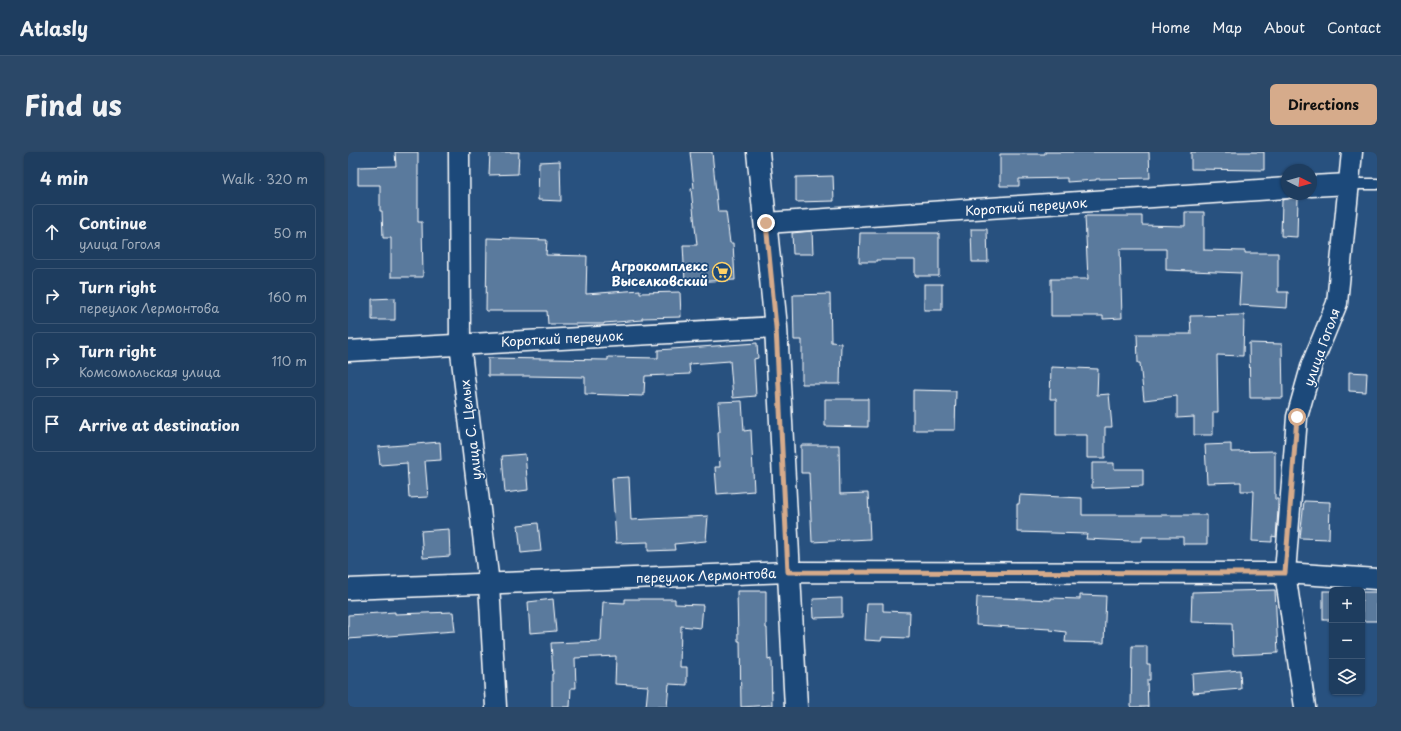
<!DOCTYPE html>
<meta charset="utf-8">
<style>
body{margin:0;font-family:"Playpen Sans",sans-serif;background:#2b4868;color:#f1f3f6}
.controls{position:absolute;right:12px;bottom:12px;display:grid;overflow:hidden;border-radius:6px;box-shadow:0 1px 3px #0004}
.controls button{width:36px;height:36px;display:grid;place-items:center;padding:0;border:0;border-bottom:1px solid #3c5674;background:#1e3d5f;color:#f1f3f6;font:20px sans-serif}
.compass{position:absolute;left:933px;top:12px;width:36px;height:36px;border-radius:50%;background:#1e3d5f;box-shadow:0 1px 3px #0004;rotate:96deg}
.stop{position:absolute;width:12px;height:12px;margin:-9px;border:3px solid #d6ab8b;border-radius:50%;background:#fff}
.stop.end{background:#d6ab8b;border-color:#fff;box-shadow:0 1px 4px #0008}
.list{margin:0;padding:0;list-style:none}
h2{display:flex;justify-content:space-between;align-items:center;height:52px;margin:0;padding:0 16px;font-size:17px}
h2 small{font-size:13px;font-weight:400;color:#a1aebd}
.list li{display:grid;grid-template-columns:26px 1fr auto;gap:12px;align-items:center;box-sizing:border-box;height:56px;margin:0 8px 8px;padding:0 8px;border:1px solid #3c5674;border-radius:6px}
.list b{display:block;font-size:15px;white-space:nowrap}
.list p{margin:0;font-size:13px;white-space:nowrap;color:#a1aebd}
.list em{font-size:13px;font-style:normal;color:#a1aebd}
.icon{flex:none;width:22px;height:22px;fill:none;stroke:currentColor;stroke-width:2;stroke-linecap:round;stroke-linejoin:round}
.map{position:relative;flex:none;width:1029px;height:555px;overflow:hidden;border-radius:6px}
header{display:flex;align-items:center;gap:24px;box-sizing:border-box;height:56px;padding:0 20px;background:#1e3d5f;border-bottom:1px solid #3c5674}
header strong{font-size:19px}
nav{display:flex;gap:22px;margin-inline-start:auto;font-size:14px}
.intro{display:flex;align-items:center;justify-content:space-between;box-sizing:border-box;height:96px;padding:0 24px}
h1{margin:0;font-size:28px}
.button{padding:10px 18px;border-radius:6px;background:#d6ab8b;color:#111;font-size:14px;font-weight:700}
main{display:flex;gap:24px;padding:0 24px}
aside{flex:1;background:#1e3d5f;border-radius:6px;box-shadow:0 1px 3px #0004}
.map>svg:first-child{display:block}
.building{fill:#5a7a9d;stroke:#fff}
.lines{fill:none;stroke-linecap:round;stroke-linejoin:round}
.lane-casing{stroke:#fff;stroke-width:13}
.street-casing{stroke:#fff;stroke-width:23}
.secondary-casing{stroke:#fff;stroke-width:25}
.lane{stroke:#1f4a7a;stroke-width:10}
.street{stroke:#1f4a7a;stroke-width:20}
.secondary{stroke:#1f4a7a;stroke-width:22}
.route{stroke:#d6ab8b;stroke-width:5}
.labels{text-anchor:middle;dominant-baseline:central;stroke-width:3.5;stroke-linejoin:round;paint-order:stroke}
.street-label{font-size:13px;fill:#fff;stroke:#1f4a7a}
.poi-label{font-size:13px;font-weight:bold;fill:#fff;stroke:#1f4a7a;text-anchor:end}
</style>
<header>
<strong>Atlasly</strong>
<nav><a>Home</a><a>Map</a><a>About</a><a>Contact</a></nav>
</header>
<div class="intro"><h1>Find us</h1><a class="button">Directions</a></div>
<main>
<aside>
<h2>4 min<small>Walk · 320 m</small></h2>
<ul class="list">
<li><svg class="icon" aria-label="ahead" viewBox="0 0 24 24"><path d="M12 20V5M6 11l6-6 6 6"/></svg><div><b>Continue</b><p>улица Гоголя</p></div><em>50 m</em></li>
<li><svg class="icon" aria-label="right" viewBox="0 0 24 24"><path d="M7 20v-9h11M14 6l5 5-5 5"/></svg><div><b>Turn right</b><p>переулок Лермонтова</p></div><em>160 m</em></li>
<li><svg class="icon" aria-label="right" viewBox="0 0 24 24"><path d="M7 20v-9h11M14 6l5 5-5 5"/></svg><div><b>Turn right</b><p>Комсомольская улица</p></div><em>110 m</em></li>
<li><svg class="icon" aria-label="arrive" viewBox="0 0 24 24"><path d="M6 21V4h12l-3 4 3 4H6"/></svg><div><b>Arrive at destination</b></div></li>
</ul>
</aside>
<div class="map">
<svg width="1029" height="555" viewBox="0 0 1029 555">
<rect width="100%" height="100%" fill="#28517f"/>
<filter id="ink" filterUnits="userSpaceOnUse"><feTurbulence type="fractalNoise" baseFrequency=".025" numOctaves="2"/><feDisplacementMap in="SourceGraphic" scale="8" xChannelSelector="R" yChannelSelector="G"/><feConvolveMatrix kernelMatrix="1 2 1 2 8 2 1 2 1" color-interpolation-filters="sRGB"/></filter>
<g filter="url(#ink)">
<g class="building">
<path d="M 47,0 L 70,0 L 70,70 L 74,70 L 75,125 L 43,125 L 43,86 L 35,86 L 34,59 L 32,59 L 32,33 L 10,33 L 10,15 L 48,14 Z"/>
<path d="M 142,0 L 171,0 L 170,22 L 141,23 Z"/>
<path d="M 342,0 L 364,0 L 370,60 L 378,60 L 382,91 L 385,91 L 387,128 L 337,130 L 335,93 L 349,93 L 343,37 L 346,36 Z"/>
<path d="M 697,0 L 801,0 L 802,26 L 748,27 L 748,28 L 719,30 L 719,26 L 671,27 L 671,34 L 652,34 L 652,2 L 697,2 Z"/>
<path d="M 843,0 L 916,0 L 916,18 L 843,17 Z"/>
<path d="M 212,9 L 213,49 L 190,48 L 191,10 Z"/>
<path d="M 485,24 L 486,49 L 448,50 L 448,25 Z"/>
<path d="M 944,46 L 950,46 L 949,85 L 933,84 L 934,48 Z"/>
<path d="M 837,60 L 856,60 L 856,98 L 897,99 L 897,101 L 930,101 L 930,140 L 940,140 L 939,156 L 891,153 L 893,121 L 818,118 L 818,97 L 772,97 L 774,166 L 755,167 L 755,164 L 703,164 L 703,127 L 740,127 L 737,64 L 794,64 L 794,73 L 837,74 Z"/>
<path d="M 623,77 L 639,77 L 640,110 L 624,110 Z"/>
<path d="M 464,79 L 465,102 L 445,102 L 444,81 Z"/>
<path d="M 512,81 L 591,81 L 591,124 L 567,124 L 567,108 L 528,108 L 528,110 L 511,110 Z"/>
<path d="M 139,86 L 199,88 L 198,103 L 239,104 L 238,142 L 292,138 L 292,141 L 332,140 L 333,165 L 294,166 L 294,168 L 256,171 L 256,172 L 200,172 L 199,159 L 138,159 Z"/>
<rect x="576" y="132" width="18" height="26"/>
<path d="M 482,142 L 483,190 L 493,191 L 492,232 L 454,232 L 454,188 L 446,188 L 445,143 Z"/>
<path d="M 47,146 L 47,168 L 24,168 L 24,147 Z"/>
<path d="M 896,163 L 895,204 L 869,203 L 870,260 L 865,260 L 865,283 L 846,283 L 846,265 L 829,266 L 829,244 L 796,248 L 792,211 L 790,211 L 789,182 L 843,182 L 842,164 Z"/>
<path d="M 409,191 L 410,206 L 406,207 L 408,244 L 385,246 L 382,209 L 341,212 L 342,222 L 297,224 L 296,241 L 295,241 L 295,244 L 237,242 L 237,225 L 180,224 L 140,224 L 140,206 L 260,208 L 260,205 L 310,206 L 310,198 Z"/>
<path d="M 901,191 L 934,192 L 935,246 L 902,246 Z"/>
<path d="M 703,215 L 750,217 L 749,243 L 761,242 L 764,275 L 757,275 L 757,306 L 739,306 L 739,283 L 708,283 L 708,247 L 702,247 Z"/>
<path d="M 1001,220 L 1019,221 L 1018,240 L 1001,239 Z"/>
<path d="M 565,238 L 608,239 L 607,278 L 565,278 Z"/>
<path d="M 477,247 L 520,247 L 520,275 L 477,274 Z"/>
<path d="M 394,249 L 396,279 L 403,278 L 406,339 L 369,342 L 367,315 L 372,315 L 370,281 L 372,280 L 370,250 Z"/>
<path d="M 92,290 L 93,308 L 77,309 L 80,345 L 61,346 L 59,311 L 32,313 L 30,295 Z"/>
<path d="M 883,292 L 883,300 L 927,299 L 927,347 L 930,347 L 930,358 L 928,385 L 924,384 L 924,390 L 904,389 L 906,339 L 893,339 L 893,330 L 859,331 L 857,293 Z"/>
<path d="M 453,293 L 491,293 L 492,342 L 520,341 L 522,387 L 464,390 L 461,321 L 453,321 Z"/>
<path d="M 177,302 L 180,338 L 157,341 L 154,304 Z"/>
<path d="M 744,311 L 766,311 L 766,317 L 795,317 L 795,334 L 744,336 Z"/>
<path d="M 281,325 L 283,368 L 360,364 L 358,389 L 326,392 L 327,398 L 300,399 L 300,390 L 268,391 L 264,326 Z"/>
<path d="M 672,343 L 734,346 L 734,363 L 859,363 L 859,392 L 835,392 L 835,385 L 794,385 L 794,389 L 782,389 L 738,387 L 739,382 L 669,380 L 669,352 L 671,352 Z"/>
<path d="M 956,349 L 982,350 L 981,387 L 952,386 Z"/>
<path d="M 190,371 L 193,399 L 173,401 L 170,373 Z"/>
<path d="M 101,377 L 102,404 L 75,406 L 73,379 Z"/>
<path d="M 927,438 L 930,501 L 885,503 L 884,471 L 843,470 L 844,440 Z"/>
<path d="M 389,439 L 418,439 L 418,476 L 419,476 L 420,508 L 423,507 L 424,553 L 393,555 L 392,489 L 390,489 Z"/>
<rect x="975" y="439" width="9" height="29"/>
<rect x="1014" y="440" width="15" height="29"/>
<path d="M 732,443 L 758,444 L 756,491 L 717,490 L 718,480 L 702,478 L 702,477 L 628,473 L 629,445 L 703,448 L 703,446 L 732,447 Z"/>
<path d="M 494,446 L 494,465 L 466,466 L 465,447 Z"/>
<path d="M 205,447 L 208,479 L 182,481 L 180,450 Z"/>
<path d="M 277,447 L 327,447 L 327,452 L 355,453 L 353,476 L 333,474 L 332,515 L 339,515 L 339,533 L 321,532 L 319,555 L 298,555 L 300,534 L 267,532 L 268,504 L 227,506 L 228,536 L 223,536 L 222,555 L 204,555 L 204,522 L 205,522 L 203,491 L 253,489 L 255,450 L 277,451 Z"/>
<path d="M 519,451 L 535,451 L 535,459 L 562,460 L 561,486 L 534,485 L 533,489 L 517,488 Z"/>
<path d="M 47,460 L 47,462 L 105,460 L 107,479 L 0,487 L 0,463 Z"/>
<path d="M 784,494 L 799,494 L 799,512 L 802,512 L 802,528 L 799,528 L 800,555 L 783,555 Z"/>
<path d="M 892,518 L 893,537 L 845,541 L 844,522 Z"/>
</g>
<g class="lines">
<g class="lane-casing">
<path id="lane" d="M 1002,32 L 1029,32"/>
</g>
<g class="street-casing">
<g id="street">
<path d="M 111,0 L 112,192 L 141,432 L 148,555"/>
<path d="M 963,34 L 1002,32"/>
<path d="M 418,71 L 939,36"/>
<path d="M 0,199 L 428,175"/>
<path d="M 0,437 L 440,420 L 937,421 L 1029,427"/>
<path d="M 957,555 L 937,421 L 949,265 L 964,212 L 989,151 L 1004,0"/>
</g>
</g>
<g class="secondary-casing">
<path id="secondary" d="M 410,0 L 428,175 L 448,555"/>
</g>
<use href="#lane" class="lane"/>
<use href="#street" class="street"/>
<use href="#secondary" class="secondary"/>
</g>
</g>
<g class="lines" filter="url(#ink)">
<path class="route" d="M 418,71 L 428,175 L 440,420 L 937,421 L 949,265"/>
</g>
<defs>
<g id="supermarket-ring" transform="scale(1)"><circle r="9.5" fill="#1f4a7a" stroke="#ffd166" stroke-width="1.5"/><path d="M-6-5.5h2.5l.6 2H6L4.5 2H-2.5L-4.4-4H-6ZM-1.5 3.2a1.3 1.3 0 1 0 .1 0ZM3 3.2a1.3 1.3 0 1 0 .1 0Z" fill="#ffd166"/></g>
</defs>
<g fill-rule="evenodd">
<use href="#supermarket-ring" x="374" y="120"/>
</g>
<g class="labels">
<g class="street-label">
<text transform="translate(678 54) rotate(-4)">Короткий переулок</text>
<text transform="translate(214 186) rotate(-3)">Короткий переулок</text>
<text transform="translate(973 195) rotate(-70)">улица Гоголя</text>
<text transform="translate(122 278) rotate(-97)">улица С. Целых</text>
<text transform="translate(358 423) rotate(-2)">переулок Лермонтова</text>
</g>
<g class="poi-label">
<text x="360" y="113">Агрокомплекс<tspan x="360" dy="15">Выселковский</tspan></text>
</g>
</g>
</svg>
<div class="controls">
<button>+</button>
<button>−</button>
<button><svg class="icon" aria-label="layers" viewBox="0 0 24 24"><path d="M12 4l9 5-9 5-9-5zM3 14l9 5 9-5"/></svg></button>
</div>
<svg class="compass" viewBox="-18 -18 36 36"><path d="M0-13l5 13h-10z" fill="#e53935"/><path d="M0 13l5-13h-10z" fill="#a1aebd"/></svg>
<div class="stop" style="left:949px;top:265px"></div>
<div class="stop end" style="left:418px;top:71px"></div>
</div>
</main>
